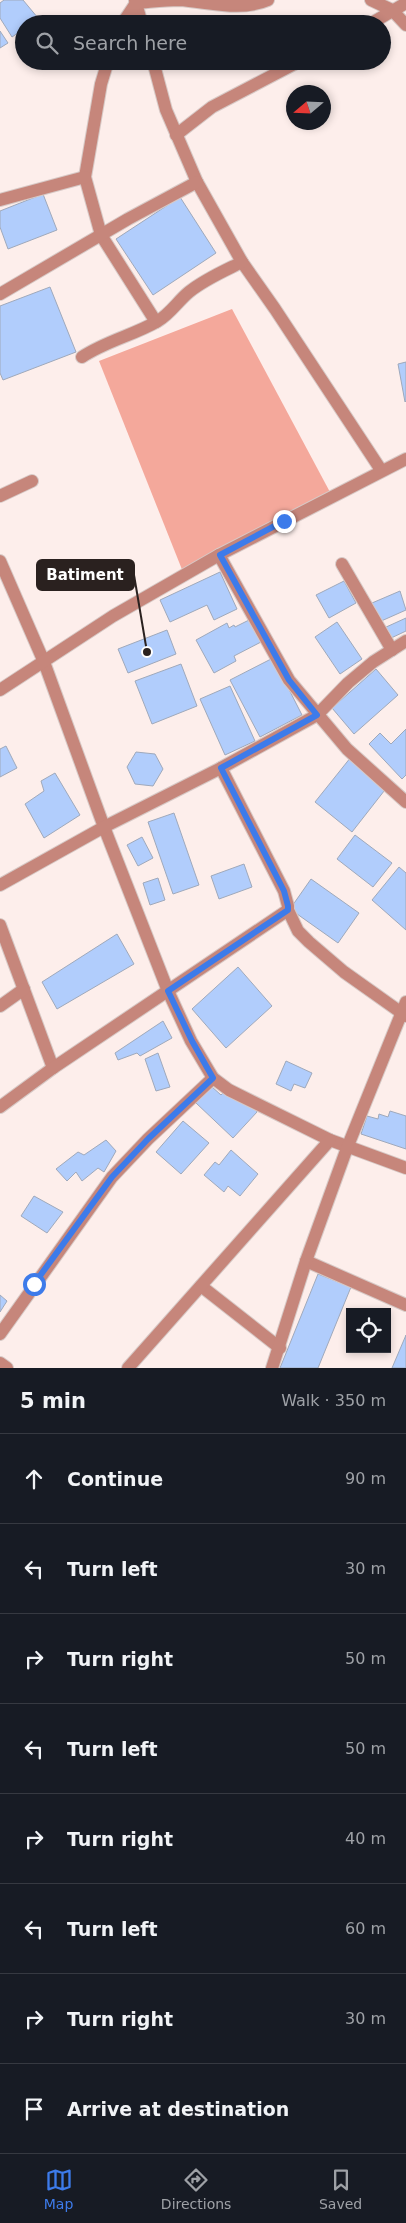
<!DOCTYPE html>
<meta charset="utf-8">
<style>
body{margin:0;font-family:"DejaVu Sans",sans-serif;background:#242831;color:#f1f3f6}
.controls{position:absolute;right:15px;bottom:15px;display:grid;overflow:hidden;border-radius:0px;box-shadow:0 2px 8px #0003}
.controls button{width:45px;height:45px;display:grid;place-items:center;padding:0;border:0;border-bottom:1px solid #363941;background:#171b24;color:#f1f3f6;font:25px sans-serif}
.compass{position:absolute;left:286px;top:85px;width:45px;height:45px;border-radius:50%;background:#171b24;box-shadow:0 2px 8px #0003;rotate:251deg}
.stop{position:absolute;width:15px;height:15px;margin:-11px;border:4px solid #3d7bea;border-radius:50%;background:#fff}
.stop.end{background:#3d7bea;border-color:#fff;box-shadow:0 1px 5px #0008}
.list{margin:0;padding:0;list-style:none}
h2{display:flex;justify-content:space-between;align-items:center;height:65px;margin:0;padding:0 20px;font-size:21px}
h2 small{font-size:16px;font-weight:400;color:#9ea1a6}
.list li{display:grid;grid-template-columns:32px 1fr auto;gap:15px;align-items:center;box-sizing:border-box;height:90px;padding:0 20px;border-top:1px solid #363941}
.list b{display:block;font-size:19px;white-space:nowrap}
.list em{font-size:16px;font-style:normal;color:#9ea1a6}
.icon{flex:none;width:28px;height:28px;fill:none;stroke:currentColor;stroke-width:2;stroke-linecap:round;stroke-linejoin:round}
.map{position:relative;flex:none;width:406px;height:1368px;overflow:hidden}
.search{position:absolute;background:#171b24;box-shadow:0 2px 8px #0003;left:15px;right:15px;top:15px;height:55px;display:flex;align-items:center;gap:12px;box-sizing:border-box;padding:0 18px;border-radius:28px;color:#9ea1a6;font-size:19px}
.sheet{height:785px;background:#171b24}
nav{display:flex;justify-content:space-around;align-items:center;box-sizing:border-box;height:70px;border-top:1px solid #363941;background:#171b24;font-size:14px;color:#9ea1a6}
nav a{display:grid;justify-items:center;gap:2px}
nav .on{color:#3d7bea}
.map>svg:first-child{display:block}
.green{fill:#f4a89b}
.building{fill:#b1cdfc;stroke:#9fa9bb}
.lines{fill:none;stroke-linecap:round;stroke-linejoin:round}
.street-casing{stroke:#d7c9c6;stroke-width:14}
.street{stroke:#c6867b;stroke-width:12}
.route{stroke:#3d7bea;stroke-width:6}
.leader{fill:none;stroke:#2a211f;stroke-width:2}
.callout-dot{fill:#2a211f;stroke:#fff;stroke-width:2}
.callout{fill:#2a211f;stroke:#2a211f;stroke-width:2}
.callout-label{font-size:15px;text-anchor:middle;font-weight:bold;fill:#fff}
</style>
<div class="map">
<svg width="406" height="1368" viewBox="0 0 406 1368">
<rect width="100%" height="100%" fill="#fdeeeb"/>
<path class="green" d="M 232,309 L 331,494 L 183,572 L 99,361 Z"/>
<g class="building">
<path d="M 4,0 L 23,0 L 38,18 L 31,24 L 24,24 L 24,29 L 12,37 L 0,18 L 0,3 Z"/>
<path d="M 0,31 L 8,43 L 0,48 Z"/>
<path d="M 43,194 L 57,230 L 8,249 L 0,227 L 0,211 Z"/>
<path d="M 180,197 L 216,253 L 153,295 L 116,239 Z"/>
<path d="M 50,287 L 76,352 L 3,380 L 0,373 L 0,306 Z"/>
<path d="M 406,362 L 406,401 L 405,402 L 398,364 Z"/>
<path d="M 220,572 L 237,609 L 214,620 L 207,605 L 170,622 L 160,600 Z"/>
<path d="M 344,581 L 356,603 L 329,618 L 316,595 Z"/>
<path d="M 400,591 L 406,610 L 379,622 L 372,603 Z"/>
<path d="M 406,618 L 406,631 L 389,639 L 384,628 Z"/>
<path d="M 249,620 L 261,642 L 234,656 L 236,661 L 214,673 L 196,640 L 227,623 L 229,628 L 234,625 L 235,627 Z"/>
<path d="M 337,622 L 362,659 L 340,674 L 315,637 Z"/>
<path d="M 167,630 L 176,654 L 128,673 L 118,649 Z"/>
<path d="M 273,658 L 302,715 L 260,737 L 230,680 Z"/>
<path d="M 181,664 L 197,706 L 152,724 L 135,681 Z"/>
<path d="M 376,669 L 398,695 L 354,734 L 332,708 Z"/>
<path d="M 230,686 L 255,741 L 225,755 L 200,699 Z"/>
<path d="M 406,729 L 406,775 L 402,779 L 369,744 L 380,733 L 391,744 Z"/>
<path d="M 6,746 L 17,768 L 0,777 L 0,749 Z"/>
<path d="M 136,752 L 155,754 L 163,769 L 153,786 L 135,784 L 127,767 Z"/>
<path d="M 351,757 L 388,786 L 352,832 L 315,802 Z"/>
<path d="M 55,773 L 80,815 L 44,838 L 25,804 L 44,791 L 41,781 Z"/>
<path d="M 174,813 L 199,885 L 173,894 L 148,822 Z"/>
<path d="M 355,835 L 392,863 L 373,887 L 337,859 Z"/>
<path d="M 142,837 L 153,858 L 138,866 L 127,845 Z"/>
<path d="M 244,864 L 252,887 L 219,899 L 211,876 Z"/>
<path d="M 399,867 L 406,873 L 406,930 L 372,900 Z"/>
<path d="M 158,878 L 165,900 L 150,905 L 143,883 Z"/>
<path d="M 311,879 L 359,913 L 338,943 L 290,909 Z"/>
<path d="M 117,934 L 134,964 L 57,1009 L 42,982 Z"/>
<path d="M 238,967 L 272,1006 L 226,1048 L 192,1009 Z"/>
<path d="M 163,1021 L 172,1038 L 140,1056 L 137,1053 L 118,1060 L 115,1053 Z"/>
<path d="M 158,1053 L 170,1087 L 156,1091 L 145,1059 Z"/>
<path d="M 286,1061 L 312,1073 L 305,1088 L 294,1084 L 291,1091 L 276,1084 Z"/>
<path d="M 211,1086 L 221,1095 L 226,1090 L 244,1099 L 257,1112 L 233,1138 L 196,1103 Z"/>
<path d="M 390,1111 L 406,1116 L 406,1149 L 361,1134 L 367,1116 L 378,1119 L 379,1114 L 388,1117 Z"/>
<path d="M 183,1121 L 209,1143 L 181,1174 L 156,1152 Z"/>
<path d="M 106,1140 L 116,1151 L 104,1172 L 98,1168 L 82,1181 L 76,1172 L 67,1181 L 56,1169 L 78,1152 L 84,1155 Z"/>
<path d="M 231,1150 L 258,1174 L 240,1196 L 228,1186 L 224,1192 L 204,1175 L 215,1162 L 219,1165 Z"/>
<path d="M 34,1196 L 63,1212 L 47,1233 L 21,1216 Z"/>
<path d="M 318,1274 L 351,1287 L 318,1368 L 280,1368 Z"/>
<path d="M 0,1295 L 7,1301 L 0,1312 Z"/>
<path d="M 406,1335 L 406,1368 L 392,1368 Z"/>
</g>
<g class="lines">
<g class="street-casing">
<g id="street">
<path d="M 135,0 L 142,24"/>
<path d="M 371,0 L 392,10 L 406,25"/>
<path d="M 122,24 L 136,3 C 150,2 165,0 179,0 C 209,2 240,12 268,0"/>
<path d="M 370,24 L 406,3"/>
<path d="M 108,61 L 101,84 L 85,177 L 101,235 L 156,322"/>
<path d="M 153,61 L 166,110 L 197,182 L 242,262 L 275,309 L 381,470"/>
<path d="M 176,135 L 212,107 L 300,61"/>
<path d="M 0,200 L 85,177"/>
<path d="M 0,294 L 128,219 L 197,182"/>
<path d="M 82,357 C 106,341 134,335 158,321 C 171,313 178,301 189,292 C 205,279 224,271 242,262"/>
<path d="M 0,496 L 32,481"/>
<path d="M 219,555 L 289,680 L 347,749 L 406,802"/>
<path d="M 0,561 L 44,662 L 104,827 L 168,991 L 191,1041 L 213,1078 L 229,1090 L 330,1140 L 406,1168"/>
<path d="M 342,564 L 392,650"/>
<path d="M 0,690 L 113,616 L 219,555 L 406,459"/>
<path d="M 221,768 L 284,891 L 288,906 L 288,910 L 298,931 L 309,942 L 344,972 L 406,1016"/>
<path d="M 0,885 L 104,827 L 221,768 L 317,715 L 348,683 L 373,662 L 406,641"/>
<path d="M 0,925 L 53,1068"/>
<path d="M 0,1006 L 24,989"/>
<path d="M 0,1107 L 53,1068 L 288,910"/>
<path d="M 306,1261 L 406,1305"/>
<path d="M 201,1286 L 280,1348"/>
<path d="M 0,1334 L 112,1177 L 148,1139 L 213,1078"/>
<path d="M 0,1363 L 7,1368"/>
<path d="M 128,1368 L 330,1140"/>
<path d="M 272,1368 L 306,1261 L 347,1148 L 406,1002"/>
</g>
</g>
<use href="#street" class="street"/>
</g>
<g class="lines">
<path class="route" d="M 34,1284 L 112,1177 L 148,1139 L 213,1078 L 192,1041 L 168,991 L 288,910 L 288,906 L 284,891 L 221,768 L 317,715 L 289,680 L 220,555 L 284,521"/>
</g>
<path class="leader" d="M147 652L134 575"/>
<circle class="callout-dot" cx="147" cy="652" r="5"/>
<rect class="callout" x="37" y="560" width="97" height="30" rx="5"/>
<g class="callout-label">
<text x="85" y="580">Batiment</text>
</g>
</svg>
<div class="controls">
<button><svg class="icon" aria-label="locate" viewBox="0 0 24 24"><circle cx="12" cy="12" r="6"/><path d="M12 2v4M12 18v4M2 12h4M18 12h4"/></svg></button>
</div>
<svg class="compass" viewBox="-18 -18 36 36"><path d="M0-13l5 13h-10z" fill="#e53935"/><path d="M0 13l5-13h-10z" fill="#9ea1a6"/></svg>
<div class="stop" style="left:34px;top:1284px"></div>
<div class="stop end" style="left:284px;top:521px"></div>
<div class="search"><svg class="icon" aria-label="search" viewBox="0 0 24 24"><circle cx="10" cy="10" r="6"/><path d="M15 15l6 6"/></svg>Search here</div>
</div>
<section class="sheet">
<h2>5 min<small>Walk · 350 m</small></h2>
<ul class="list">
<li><svg class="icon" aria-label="ahead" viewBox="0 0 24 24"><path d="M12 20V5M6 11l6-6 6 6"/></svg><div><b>Continue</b></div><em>90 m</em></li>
<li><svg class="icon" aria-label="left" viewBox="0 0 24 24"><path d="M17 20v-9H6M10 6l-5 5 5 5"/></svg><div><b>Turn left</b></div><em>30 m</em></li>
<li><svg class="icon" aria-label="right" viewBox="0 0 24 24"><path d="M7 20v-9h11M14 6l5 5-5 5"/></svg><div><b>Turn right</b></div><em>50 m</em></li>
<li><svg class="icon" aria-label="left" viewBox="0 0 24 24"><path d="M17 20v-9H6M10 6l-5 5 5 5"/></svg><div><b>Turn left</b></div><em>50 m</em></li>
<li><svg class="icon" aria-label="right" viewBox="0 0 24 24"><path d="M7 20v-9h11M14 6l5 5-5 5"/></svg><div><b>Turn right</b></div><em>40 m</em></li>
<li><svg class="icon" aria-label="left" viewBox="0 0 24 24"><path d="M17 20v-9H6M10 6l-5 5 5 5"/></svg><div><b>Turn left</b></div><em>60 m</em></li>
<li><svg class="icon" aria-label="right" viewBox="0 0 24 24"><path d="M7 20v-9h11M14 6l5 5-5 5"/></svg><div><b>Turn right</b></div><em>30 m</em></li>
<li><svg class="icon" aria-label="arrive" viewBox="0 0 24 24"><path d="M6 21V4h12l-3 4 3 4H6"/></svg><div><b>Arrive at destination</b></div></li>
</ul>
</section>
<nav>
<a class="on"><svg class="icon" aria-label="map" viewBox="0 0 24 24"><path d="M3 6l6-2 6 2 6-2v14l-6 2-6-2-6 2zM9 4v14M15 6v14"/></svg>Map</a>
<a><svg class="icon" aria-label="directions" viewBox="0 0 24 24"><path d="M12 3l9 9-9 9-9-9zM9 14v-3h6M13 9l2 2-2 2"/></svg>Directions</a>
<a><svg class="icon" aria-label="saved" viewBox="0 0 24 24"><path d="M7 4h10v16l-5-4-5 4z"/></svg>Saved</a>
</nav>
